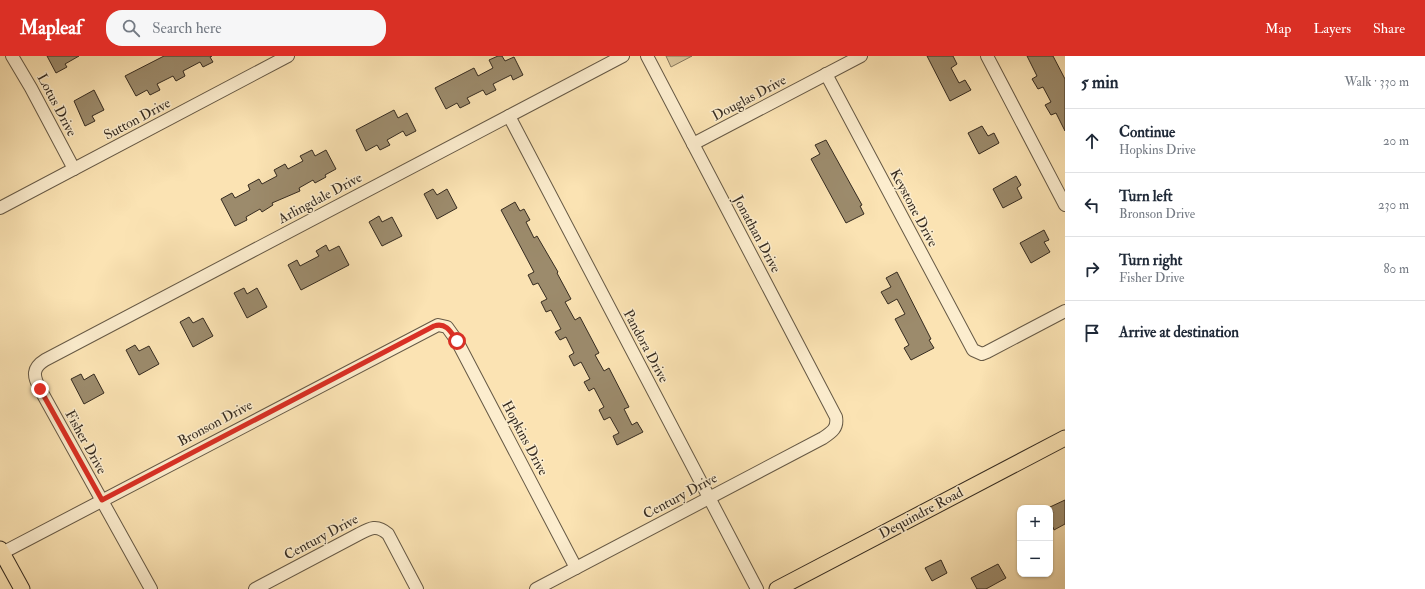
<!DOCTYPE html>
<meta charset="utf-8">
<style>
body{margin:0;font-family:"IM FELL Double Pica",serif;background:#f6f6f7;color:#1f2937}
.controls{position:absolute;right:12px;bottom:12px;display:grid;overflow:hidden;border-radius:8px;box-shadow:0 1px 3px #0004}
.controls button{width:36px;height:36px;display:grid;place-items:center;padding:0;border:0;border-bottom:1px solid #e0e1e3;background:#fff;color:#1f2937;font:20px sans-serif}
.stop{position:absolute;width:12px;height:12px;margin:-9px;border:3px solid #d93025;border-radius:50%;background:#fff}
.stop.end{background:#d93025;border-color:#fff;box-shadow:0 1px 4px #0008}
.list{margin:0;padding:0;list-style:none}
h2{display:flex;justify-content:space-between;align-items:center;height:52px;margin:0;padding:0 16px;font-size:17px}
h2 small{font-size:13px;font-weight:400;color:#747a83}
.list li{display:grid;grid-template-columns:26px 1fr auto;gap:12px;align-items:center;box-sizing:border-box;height:64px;padding:0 16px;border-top:1px solid #e0e1e3}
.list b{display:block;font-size:15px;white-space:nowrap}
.list p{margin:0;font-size:13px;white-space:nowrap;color:#747a83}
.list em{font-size:13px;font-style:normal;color:#747a83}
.icon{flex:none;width:22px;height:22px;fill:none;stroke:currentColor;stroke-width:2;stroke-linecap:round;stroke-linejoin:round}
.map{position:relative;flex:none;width:1065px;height:533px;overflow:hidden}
header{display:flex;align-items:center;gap:24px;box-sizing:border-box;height:56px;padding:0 20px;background:#d93025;color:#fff}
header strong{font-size:19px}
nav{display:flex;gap:22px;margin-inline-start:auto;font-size:14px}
.search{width:280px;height:36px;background:#f6f6f7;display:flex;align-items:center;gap:10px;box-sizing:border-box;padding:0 14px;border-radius:16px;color:#747a83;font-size:15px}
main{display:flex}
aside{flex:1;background:#fff}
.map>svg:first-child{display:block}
.green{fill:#d9c49a;stroke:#87785d}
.building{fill:#9c8b6c;stroke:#352b20}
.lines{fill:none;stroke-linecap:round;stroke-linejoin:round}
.minor-casing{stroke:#665945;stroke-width:14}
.major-casing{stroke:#352b20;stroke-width:17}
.minor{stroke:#fcedce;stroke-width:12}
.major{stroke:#fbe3b3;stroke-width:15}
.route{stroke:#d93025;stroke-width:5}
.labels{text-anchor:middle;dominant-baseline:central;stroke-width:3;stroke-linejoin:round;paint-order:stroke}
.street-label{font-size:14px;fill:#352b20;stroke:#fcedce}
</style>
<header>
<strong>Mapleaf</strong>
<div class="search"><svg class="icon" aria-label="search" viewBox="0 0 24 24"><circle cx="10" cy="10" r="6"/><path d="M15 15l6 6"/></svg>Search here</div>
<nav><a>Map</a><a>Layers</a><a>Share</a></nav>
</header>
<main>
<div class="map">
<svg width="1065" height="533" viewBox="0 0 1065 533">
<rect width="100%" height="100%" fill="#fbe3b3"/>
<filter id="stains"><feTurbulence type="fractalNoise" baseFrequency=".005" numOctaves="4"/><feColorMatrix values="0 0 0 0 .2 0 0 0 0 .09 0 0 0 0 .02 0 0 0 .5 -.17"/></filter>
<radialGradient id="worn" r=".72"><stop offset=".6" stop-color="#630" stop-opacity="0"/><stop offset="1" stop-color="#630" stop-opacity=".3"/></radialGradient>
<path class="green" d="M 666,0 L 692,0 L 671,11 Z"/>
<g class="building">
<path d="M 47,0 L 79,0 L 65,8 L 67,11 L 56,17 Z"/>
<path d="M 164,0 L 212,0 L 210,1 L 213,6 L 203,11 L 200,6 L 183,15 L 185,20 L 176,25 L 173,20 L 157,28 L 160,34 L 150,39 L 147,34 L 136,40 L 125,20 Z"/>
<path d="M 498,0 L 502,0 L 505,5 L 514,1 L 523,19 L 513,24 L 511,19 L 493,28 L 496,34 L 486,39 L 483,34 L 467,42 L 470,47 L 460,52 L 457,47 L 446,53 L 435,32 L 474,12 L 478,20 L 493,12 L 489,4 Z"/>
<path d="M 927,0 L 953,0 L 957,8 L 951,12 L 959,27 L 965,24 L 971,34 L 950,45 Z"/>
<path d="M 1027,0 L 1053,0 L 1065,23 L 1065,75 L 1056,57 L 1051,59 L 1045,49 L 1051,46 L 1043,31 L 1038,33 L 1032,23 L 1037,20 Z"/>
<path d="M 94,34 L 104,54 L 92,60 L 95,65 L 85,70 L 74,45 Z"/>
<path d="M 394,54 L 398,62 L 407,57 L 416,75 L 406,80 L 403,75 L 387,84 L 390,89 L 380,94 L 377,89 L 366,95 L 356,74 Z"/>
<path d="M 982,70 L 988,80 L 994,77 L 999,87 L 979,98 L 968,77 Z"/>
<path d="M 826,84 L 862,149 L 860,150 L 864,158 L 846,167 L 811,103 L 820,98 L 815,89 Z"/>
<path d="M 312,94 L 315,100 L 326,94 L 336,113 L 325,119 L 326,121 L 315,127 L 313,124 L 299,132 L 300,135 L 272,147 L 273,149 L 262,156 L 260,153 L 246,161 L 247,164 L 235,170 L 221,143 L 232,137 L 235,142 L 250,134 L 248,129 L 259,123 L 262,128 L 277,120 L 274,114 L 285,108 L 288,113 L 303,105 L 300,100 Z"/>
<path d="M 1016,120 L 1021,129 L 1017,132 L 1022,142 L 1003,152 L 993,133 Z"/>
<path d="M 433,133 L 437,139 L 447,133 L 457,152 L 437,163 L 424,138 Z"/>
<path d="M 515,146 L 520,155 L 524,153 L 530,164 L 526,166 L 534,182 L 537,180 L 558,216 L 557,217 L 571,243 L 565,246 L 575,264 L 580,261 L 599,297 L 595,299 L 604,315 L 609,312 L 629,351 L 624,353 L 632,369 L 637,366 L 643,376 L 617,389 L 613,380 L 619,377 L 610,361 L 604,364 L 599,354 L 604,351 L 594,332 L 589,335 L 584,326 L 590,323 L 581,306 L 574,310 L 569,300 L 574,297 L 566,281 L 560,284 L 555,276 L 561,273 L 551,254 L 546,256 L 541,246 L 547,243 L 538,227 L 533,229 L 528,219 L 534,216 L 501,154 Z"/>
<path d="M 379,160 L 382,166 L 392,161 L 402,180 L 382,190 L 369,166 Z"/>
<path d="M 1044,174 L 1049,184 L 1044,186 L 1050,196 L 1031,207 L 1020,187 Z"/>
<path d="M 326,189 L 329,195 L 339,190 L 349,209 L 301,234 L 288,209 L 297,204 L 300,210 L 319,200 L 316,195 Z"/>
<path d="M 897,216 L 931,283 L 929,284 L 934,292 L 911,304 L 904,292 L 909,289 L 895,263 L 905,258 L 897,243 L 888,248 L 881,236 L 891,231 L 886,222 Z"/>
<path d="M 244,232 L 247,238 L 257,232 L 267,251 L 247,262 L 234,237 Z"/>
<path d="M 189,261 L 193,267 L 203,262 L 213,280 L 193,291 L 180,266 Z"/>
<path d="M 135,289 L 139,295 L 149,290 L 159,308 L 139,319 L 126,294 Z"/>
<path d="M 81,318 L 84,324 L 94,318 L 104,337 L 84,348 L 71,323 Z"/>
<path d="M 1065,444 L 1065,468 L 1054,474 L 1053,471 L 1050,473 L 1050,459 L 1053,457 L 1050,451 Z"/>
<path d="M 941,504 L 947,517 L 932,525 L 925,512 Z"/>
<path d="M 998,508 L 1006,522 L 986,533 L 977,533 L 971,522 Z"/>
</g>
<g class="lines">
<g class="minor-casing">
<g id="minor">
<path d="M 12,0 L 31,32 L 74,113"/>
<path d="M 987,0 L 1065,149"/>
<path d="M 826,18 L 973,294 L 982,298 L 987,296 L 1065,255"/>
<path d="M 509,60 L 757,533"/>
<path d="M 693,88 L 861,0"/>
<path d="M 0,152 L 288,0"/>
<path d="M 2,497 L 438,269 L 447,271 L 457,285 L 576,512"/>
<path d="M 151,533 L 40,333 C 33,320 32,312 45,304 L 623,0"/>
<path d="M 255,533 L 359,478 C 370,472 377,468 388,478 L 417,533"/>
<path d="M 536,533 L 823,382 C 832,376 838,372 836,361 L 647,0"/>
</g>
</g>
<g class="major-casing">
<g id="major">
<path d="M 0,493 L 22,533"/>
<path d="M 777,533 L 1065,382"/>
</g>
</g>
<use href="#minor" class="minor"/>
<use href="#major" class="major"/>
</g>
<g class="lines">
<path class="route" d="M 40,333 L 102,444 L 434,270 C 446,266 451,276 457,285"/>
</g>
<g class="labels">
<g class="street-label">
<text transform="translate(749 42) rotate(-28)">Douglas Drive</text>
<text transform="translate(57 49) rotate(62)">Lotus Drive</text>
<text transform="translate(137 63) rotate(-28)">Sutton Drive</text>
<text transform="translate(320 142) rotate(-28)">Arlingdale Drive</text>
<text transform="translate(914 152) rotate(62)">Keystone Drive</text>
<text transform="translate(757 178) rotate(62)">Jonathan Drive</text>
<text transform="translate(646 290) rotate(62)">Pandora Drive</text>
<text transform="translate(215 367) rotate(-28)">Bronson Drive</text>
<text transform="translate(525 382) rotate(62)">Hopkins Drive</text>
<text transform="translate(86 386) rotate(61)">Fisher Drive</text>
<text transform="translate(680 440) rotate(-28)">Century Drive</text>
<text transform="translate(921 457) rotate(-28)">Dequindre Road</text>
<text transform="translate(321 481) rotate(-28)">Century Drive</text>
</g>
</g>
<rect width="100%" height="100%" filter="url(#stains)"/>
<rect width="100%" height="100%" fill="url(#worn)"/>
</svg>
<div class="controls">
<button>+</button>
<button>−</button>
</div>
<div class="stop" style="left:457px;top:285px"></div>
<div class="stop end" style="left:40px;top:333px"></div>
</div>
<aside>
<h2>5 min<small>Walk · 330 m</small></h2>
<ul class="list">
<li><svg class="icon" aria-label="ahead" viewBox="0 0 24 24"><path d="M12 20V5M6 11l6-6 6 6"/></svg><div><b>Continue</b><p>Hopkins Drive</p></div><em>20 m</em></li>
<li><svg class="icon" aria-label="left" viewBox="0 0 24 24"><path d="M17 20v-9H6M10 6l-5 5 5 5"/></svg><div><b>Turn left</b><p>Bronson Drive</p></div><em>230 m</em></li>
<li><svg class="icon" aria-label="right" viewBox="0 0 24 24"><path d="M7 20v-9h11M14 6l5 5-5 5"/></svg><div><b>Turn right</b><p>Fisher Drive</p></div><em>80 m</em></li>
<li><svg class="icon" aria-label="arrive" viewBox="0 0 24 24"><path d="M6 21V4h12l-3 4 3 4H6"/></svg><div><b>Arrive at destination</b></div></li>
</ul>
</aside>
</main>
